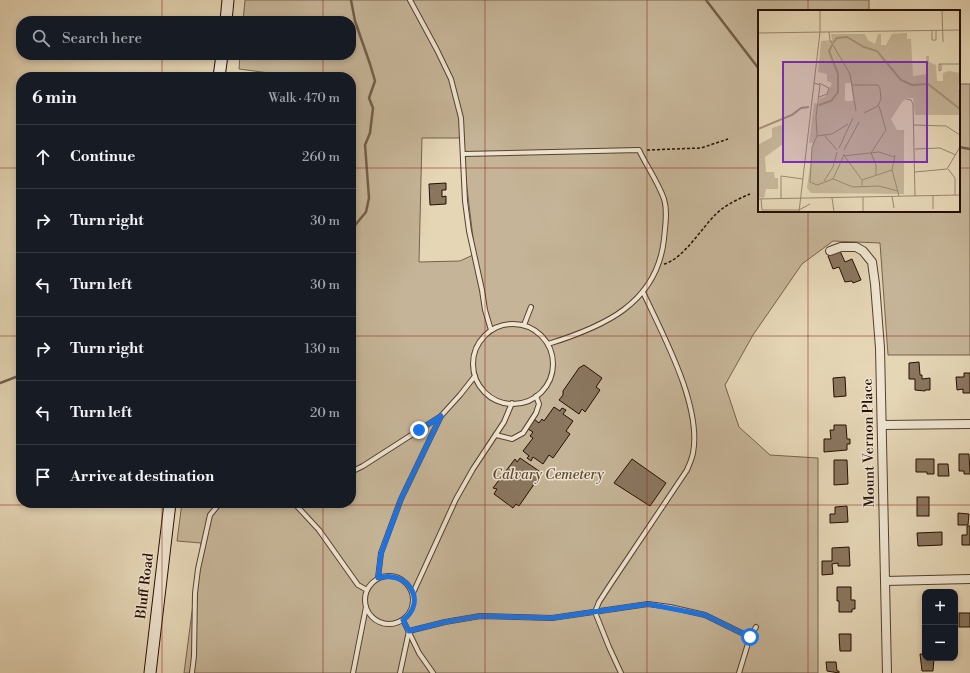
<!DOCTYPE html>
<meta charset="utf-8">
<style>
body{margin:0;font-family:"Libre Bodoni",serif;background:#242831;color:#f1f3f6}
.controls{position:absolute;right:12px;bottom:12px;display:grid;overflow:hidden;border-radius:8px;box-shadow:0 2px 6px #0003}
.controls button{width:36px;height:36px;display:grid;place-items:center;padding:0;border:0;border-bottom:1px solid #363941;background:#171b24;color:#f1f3f6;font:20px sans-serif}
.stop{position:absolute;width:12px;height:12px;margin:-9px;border:3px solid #1a73e8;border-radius:50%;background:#fff}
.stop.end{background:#1a73e8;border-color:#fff;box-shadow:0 1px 4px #0008}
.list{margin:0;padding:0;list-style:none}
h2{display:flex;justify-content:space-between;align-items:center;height:52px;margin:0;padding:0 16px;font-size:17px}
h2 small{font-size:13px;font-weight:400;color:#9ea1a6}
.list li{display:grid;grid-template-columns:26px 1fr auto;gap:12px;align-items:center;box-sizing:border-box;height:64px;padding:0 16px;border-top:1px solid #363941}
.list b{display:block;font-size:15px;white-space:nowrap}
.list em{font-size:13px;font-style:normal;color:#9ea1a6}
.icon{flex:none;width:22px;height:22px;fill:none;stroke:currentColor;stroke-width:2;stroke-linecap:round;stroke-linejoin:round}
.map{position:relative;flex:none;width:970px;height:673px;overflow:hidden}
.search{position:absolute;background:#171b24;box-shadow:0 2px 6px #0003;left:16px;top:16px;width:340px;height:44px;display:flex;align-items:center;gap:10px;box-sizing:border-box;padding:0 14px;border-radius:16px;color:#9ea1a6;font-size:15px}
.panel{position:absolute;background:#171b24;box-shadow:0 2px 6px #0003;left:16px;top:72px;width:340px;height:436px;border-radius:16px}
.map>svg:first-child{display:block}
.green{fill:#c5b497;stroke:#76624c;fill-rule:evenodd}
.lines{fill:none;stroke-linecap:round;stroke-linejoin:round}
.stream{stroke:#725e48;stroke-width:2.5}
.building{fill:#8a765f;stroke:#270f00}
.lane-casing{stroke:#56412e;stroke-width:6}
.street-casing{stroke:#56412e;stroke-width:10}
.secondary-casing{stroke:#270f00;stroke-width:13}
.path{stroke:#270f00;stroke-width:1.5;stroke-dasharray:3 2;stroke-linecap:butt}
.lane{stroke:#eee4d0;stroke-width:4}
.street{stroke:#eee4d0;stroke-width:8}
.secondary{stroke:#eee4d0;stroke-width:11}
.route{stroke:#1a73e8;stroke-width:5}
.grid{fill:none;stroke:#8f2418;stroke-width:1;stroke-opacity:0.55}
.labels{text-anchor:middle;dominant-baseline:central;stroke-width:3;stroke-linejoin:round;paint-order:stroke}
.street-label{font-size:14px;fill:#270f00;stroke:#eee4d0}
.park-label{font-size:14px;font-style:italic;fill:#5e4935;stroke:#eee4d0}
.inset-river{fill:none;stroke:#a49278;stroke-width:2}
.inset-road{fill:none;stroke:#99866d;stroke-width:1}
.view{fill:#7b2cbf;fill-opacity:0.15;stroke:#7b2cbf;stroke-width:2}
.inset-edge{fill:none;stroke:#270f00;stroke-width:2}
</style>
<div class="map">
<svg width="970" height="673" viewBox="0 0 970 673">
<rect width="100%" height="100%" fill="#e5d6b6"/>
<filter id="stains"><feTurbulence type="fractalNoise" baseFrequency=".005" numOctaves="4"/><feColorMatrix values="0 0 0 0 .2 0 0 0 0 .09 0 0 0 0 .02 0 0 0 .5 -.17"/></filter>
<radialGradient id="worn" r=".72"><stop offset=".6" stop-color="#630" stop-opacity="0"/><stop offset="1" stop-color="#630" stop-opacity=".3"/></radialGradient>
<path class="green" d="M 245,0 L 869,0 L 869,11 L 759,11 L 759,211 L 959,211 L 959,84 L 970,84 L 970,355 L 888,355 L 880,243 L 833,241 L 802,264 L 753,335 L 725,385 L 739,427 L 770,455 L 818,458 L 818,673 L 184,673 L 201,543 L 177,541 L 182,503 L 351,503 L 351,77 L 299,77 L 239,69 L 240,55 L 351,55 L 351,21 L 243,21 ZM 422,138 L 461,138 L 475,254 L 460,261 L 419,262 Z"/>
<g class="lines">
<g class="stream">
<path d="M 351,0 L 355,21 L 370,64 L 375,81 L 369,98 L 373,108 L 370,133 L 365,145 L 369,198 L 366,212 L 351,230"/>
<path d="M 706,0 L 759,69"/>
<path d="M 959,147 L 970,149"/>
<path d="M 0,383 L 21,375"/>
</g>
</g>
<g class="building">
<path d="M 446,183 L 446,190 L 442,190 L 442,197 L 446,196 L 446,204 L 430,205 L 429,184 Z"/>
<path d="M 840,251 L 845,262 L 852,259 L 861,280 L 853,283 L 852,281 L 845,282 L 839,267 L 833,269 L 828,256 Z"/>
<path d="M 919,362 L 920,375 L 922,375 L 922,379 L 930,378 L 930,390 L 925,390 L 925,391 L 915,390 L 915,379 L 909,379 L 909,363 Z"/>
<path d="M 584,365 L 602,378 L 596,387 L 600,390 L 585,412 L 582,409 L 579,414 L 559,400 L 563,395 L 563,391 L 579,368 Z"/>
<path d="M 964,373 L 970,373 L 970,393 L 963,393 L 963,389 L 957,390 L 956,377 L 964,377 Z"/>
<path d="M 845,377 L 846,396 L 834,397 L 833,378 Z"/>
<path d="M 554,407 L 560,411 L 562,408 L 566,410 L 563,414 L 573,421 L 566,431 L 570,434 L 553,458 L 549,455 L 543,464 L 533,457 L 531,461 L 527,458 L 529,456 L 523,451 L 533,438 L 530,436 L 533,432 L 528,429 L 534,419 L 539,423 L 542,419 L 544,421 Z"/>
<path d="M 834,425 L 846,425 L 847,439 L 850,439 L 850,444 L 847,444 L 847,450 L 824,452 L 824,439 L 831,439 L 830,430 L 834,430 Z"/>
<path d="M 959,454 L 969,454 L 970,474 L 964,474 L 964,471 L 959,471 Z"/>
<path d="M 520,458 L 539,471 L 536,475 L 539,477 L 519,506 L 516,504 L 513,508 L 494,494 L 497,489 L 493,488 L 515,459 L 517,462 Z"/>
<path d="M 632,459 L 666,483 L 650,506 L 614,483 Z"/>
<path d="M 916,459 L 934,459 L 934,474 L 927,474 L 927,472 L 916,472 Z"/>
<path d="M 834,460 L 847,460 L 848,484 L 834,485 Z"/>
<path d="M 938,464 L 948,464 L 949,476 L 938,476 Z"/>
<rect x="917" y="497" width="12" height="19"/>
<path d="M 120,503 L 145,503 L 145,507 L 126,507 L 126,506 L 120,505 Z"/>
<path d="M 847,506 L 848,522 L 830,523 L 830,514 L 835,514 L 835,507 Z"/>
<path d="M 958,513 L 969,514 L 968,525 L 958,525 Z"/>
<path d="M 967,526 L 970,526 L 970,545 L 962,545 L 962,535 L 967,535 Z"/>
<path d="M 942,532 L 942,545 L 918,546 L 917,533 Z"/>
<path d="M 849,547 L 850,566 L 838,566 L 838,563 L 832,564 L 833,574 L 822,575 L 822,561 L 832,561 L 832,548 Z"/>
<path d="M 837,587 L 851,587 L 851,600 L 855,600 L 855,609 L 852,609 L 852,612 L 839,612 L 839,601 L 837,601 Z"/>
<rect x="959" y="613" width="11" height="14"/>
<path d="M 839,634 L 851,634 L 851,651 L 840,651 Z"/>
<path d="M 920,654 L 925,654 L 925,658 L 934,658 L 933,671 L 922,671 Z"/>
<path d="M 826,662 L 836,662 L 837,671 L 839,671 L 839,673 L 827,671 Z"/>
</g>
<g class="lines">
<g class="lane-casing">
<g id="lane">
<path d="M 410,0 L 437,50 L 451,79 L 461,118 L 465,201 L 469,231 L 482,290 L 485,310 L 491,330"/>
<path d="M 463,154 L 639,150 C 647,167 658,182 664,199 C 668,212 665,226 664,239 C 657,304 603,327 548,344"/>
<circle cx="513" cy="364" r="40"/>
<path d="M 524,325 L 531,307"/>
<path d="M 496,435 L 512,439 L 523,433 L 536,413 L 539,404 L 536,396"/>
<path d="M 351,472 L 363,466 L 441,416 L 460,395 L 475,376"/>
<path d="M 294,503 L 319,530 L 358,585 L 367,590"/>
<circle cx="389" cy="600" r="24"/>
<path d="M 378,578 L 381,553 L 401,499 L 441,416"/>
<path d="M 413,593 L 456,499 L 473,469 L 504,422 L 512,403"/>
<path d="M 403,620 L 419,653 L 433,673"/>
<path d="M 409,631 L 445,622 L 480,616 L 552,618 L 648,604 L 670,607 L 705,615 L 750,637"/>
<path d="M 192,673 L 194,656 L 195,593 L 198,569 L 210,515 L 220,503"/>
<path d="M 353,673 L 366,607"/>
<path d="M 400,673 L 409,631"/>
<path d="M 621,673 L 609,647 L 595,612 L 599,602 L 610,585 L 687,470 C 689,465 692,459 693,453 C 702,406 663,335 643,292"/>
<path d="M 739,673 L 750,637 L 756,627"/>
</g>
</g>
<g class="street-casing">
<g id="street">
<path d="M 830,251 L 841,247 L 856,247 L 863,251 L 872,262 L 875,284 L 880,348 L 887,673"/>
<path d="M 882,425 L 970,424"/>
<path d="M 885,581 L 970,579"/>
</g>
</g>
<g class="secondary-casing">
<g id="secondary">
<path d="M 226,21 L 228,0"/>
<path d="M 219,77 L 222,55"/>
<path d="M 150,673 L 170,503"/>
</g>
</g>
<g class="path">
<path d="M 647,150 L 701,148 L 728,139"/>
<path d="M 664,264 C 682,260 702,228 715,215 C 725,205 738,199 750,194"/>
</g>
<use href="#lane" class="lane"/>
<use href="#street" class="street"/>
<use href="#secondary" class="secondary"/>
</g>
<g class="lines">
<path class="route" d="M 419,430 L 441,416 L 401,499 L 381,554 L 378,578 C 408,569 428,602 403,620 L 409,631 L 445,622 L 480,616 L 552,618 L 648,604 L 705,615 L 750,637"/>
</g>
<path class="grid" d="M 162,0 L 162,21M 323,0 L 323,21M 485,0 L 485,673M 647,0 L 647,673M 808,0 L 808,11M 162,55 L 162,77M 323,55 L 323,77M 0,168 L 21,168M 351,168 L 759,168M 959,168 L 970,168M 808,211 L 808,673M 0,336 L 21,336M 351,336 L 970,336M 162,503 L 162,673M 323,503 L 323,673M 0,505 L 970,505"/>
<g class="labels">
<g class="street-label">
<text transform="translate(869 443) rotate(-91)">Mount Vernon Place</text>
<text transform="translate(145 586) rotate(-83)">Bluff Road</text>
</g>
<g class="park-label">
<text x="548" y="475">Calvary Cemetery</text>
</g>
</g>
<g transform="translate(758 10)">
<rect width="202" height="202" fill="#e5d6b6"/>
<path d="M 149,23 L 149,29 L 153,29 L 155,66 L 170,64 L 168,46 L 171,46 L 171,52 L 178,55 L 179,71 L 185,71 L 185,63 L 191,61 L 202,63 L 200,79 L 202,79 L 202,105 L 157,105 L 155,88 L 149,88 L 144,92 L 133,109 L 139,120 L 146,120 L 146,184 L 53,183 L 49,178 L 55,133 L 51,133 L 56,93 L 60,94 L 62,88 L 67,87 L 74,73 L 69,71 L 69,64 L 60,62 L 63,31 L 74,30 L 73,24 L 107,24 L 110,30 L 117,34 L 120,24 L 123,24 L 123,35 L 128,35 L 134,24 ZM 87,73 L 93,73 L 95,90 L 93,91 L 87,91 ZM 24,115 L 25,134 L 7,147 L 8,162 L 16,162 L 17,168 L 20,168 L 20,179 L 8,179 L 6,188 L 0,187 L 0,135 L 14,127 L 14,118 Z" fill="#c5b497" fill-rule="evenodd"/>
<path class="inset-river" d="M 75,33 L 79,28 L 89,27 L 106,37 L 119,41 L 143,70 L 154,75 L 170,74 L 202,99M 61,95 L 73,91 L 80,82 L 80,64 L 71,41 L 74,35M 0,119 L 34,105 L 43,98 L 51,97"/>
<path class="inset-road" d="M 184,0 L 185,32M 174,21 L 174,30 L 178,30 L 178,21M 71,22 L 72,30 L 92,64 L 98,101M 0,23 L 202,20M 183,54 L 183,60 L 181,61 L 181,54 L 202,54M 56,73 L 62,75 L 58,107 L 59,126 L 54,137 L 52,172 L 59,175 L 75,169 L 95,177 L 121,176 L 140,181M 94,75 L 120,75 L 122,79 L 123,89 L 120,96 L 106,103M 61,87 L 69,84 L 71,78 L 61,73M 148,89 L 153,90 L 155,94 L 157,186M 156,115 L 188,116 L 202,125M 59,126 L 74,124 L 90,114M 67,126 L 79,140M 81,138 L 95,108M 157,139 L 182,138 L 198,145M 86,140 L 101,112M 113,143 L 128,120 L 121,96M 113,143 L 118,155 L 118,165M 85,144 L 104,170 L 104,177M 137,145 L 134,160 L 141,186M 85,146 L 121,142 L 136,147M 190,159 L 197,168 L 197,185M 157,162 L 189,159 L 202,137M 75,169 L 85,147M 104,170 L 134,160M 66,171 L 75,157 L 79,142M 134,186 L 136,198M 105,187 L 105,202M 74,188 L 76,202M 0,189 L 202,185M 3,189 L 4,200 L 41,200 L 52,194M 23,189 L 23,166 L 45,169M 175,199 L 175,186M 41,202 L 62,22 L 62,0"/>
<path class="view" d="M 25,52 L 169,52 L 169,152 L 25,152 Z"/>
<rect width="202" height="202" class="inset-edge"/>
</g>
<rect width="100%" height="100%" filter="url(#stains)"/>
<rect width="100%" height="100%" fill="url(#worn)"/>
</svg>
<div class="controls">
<button>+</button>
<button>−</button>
</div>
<div class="stop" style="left:750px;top:637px"></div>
<div class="stop end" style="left:419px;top:430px"></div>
<div class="search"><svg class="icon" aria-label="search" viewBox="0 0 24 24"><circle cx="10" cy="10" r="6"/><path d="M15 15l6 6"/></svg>Search here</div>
<section class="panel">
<h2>6 min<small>Walk · 470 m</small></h2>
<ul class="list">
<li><svg class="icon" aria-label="ahead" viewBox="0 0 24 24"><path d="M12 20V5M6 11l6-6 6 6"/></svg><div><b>Continue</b></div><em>260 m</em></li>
<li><svg class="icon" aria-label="right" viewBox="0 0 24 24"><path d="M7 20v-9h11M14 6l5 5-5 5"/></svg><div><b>Turn right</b></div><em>30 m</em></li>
<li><svg class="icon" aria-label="left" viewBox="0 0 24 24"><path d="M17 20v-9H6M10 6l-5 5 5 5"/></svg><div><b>Turn left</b></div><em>30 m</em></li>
<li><svg class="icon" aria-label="right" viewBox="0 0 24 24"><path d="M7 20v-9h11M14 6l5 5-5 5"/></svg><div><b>Turn right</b></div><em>130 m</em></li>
<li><svg class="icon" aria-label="left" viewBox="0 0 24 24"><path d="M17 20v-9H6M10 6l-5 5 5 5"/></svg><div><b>Turn left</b></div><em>20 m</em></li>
<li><svg class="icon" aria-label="arrive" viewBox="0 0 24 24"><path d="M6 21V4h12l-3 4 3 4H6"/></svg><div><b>Arrive at destination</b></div></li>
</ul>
</section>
</div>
